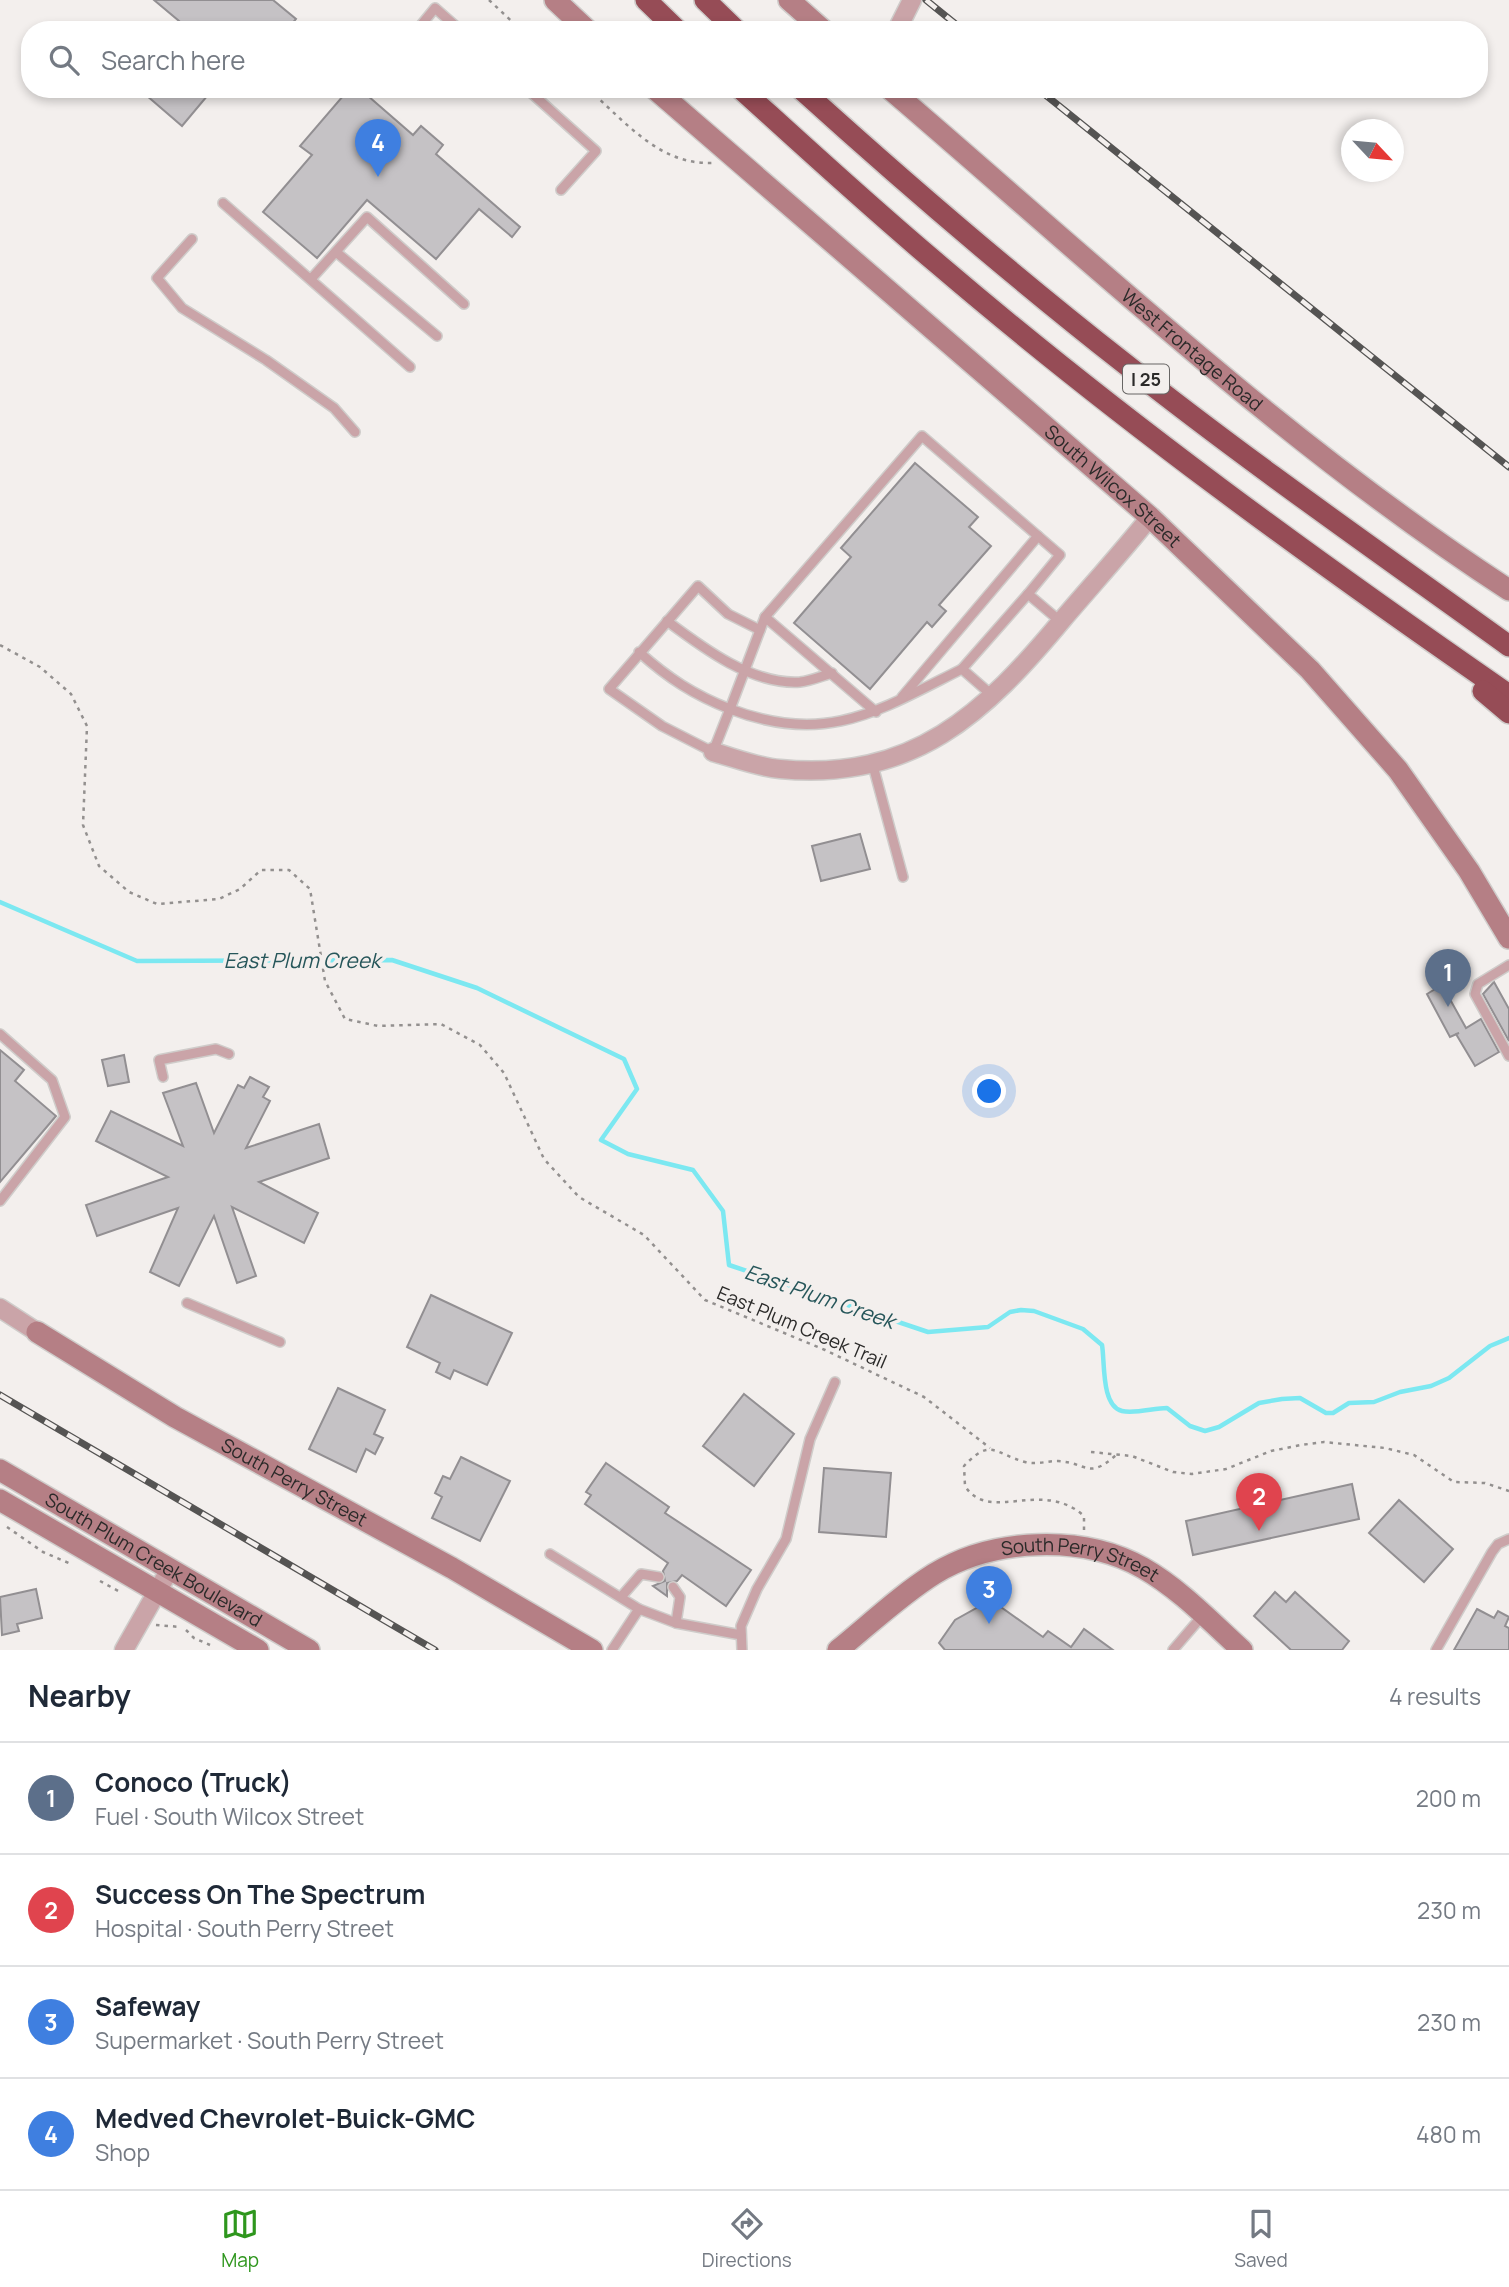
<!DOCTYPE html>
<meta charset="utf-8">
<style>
body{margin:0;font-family:Manrope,sans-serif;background:#f6f6f7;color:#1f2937}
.compass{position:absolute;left:1341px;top:119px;width:63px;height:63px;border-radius:50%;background:#fff;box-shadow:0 4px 10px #0003;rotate:116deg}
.you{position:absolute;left:990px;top:1092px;width:24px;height:24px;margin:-18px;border:5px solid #fff;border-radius:50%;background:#1a73e8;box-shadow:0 0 0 10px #1a73e833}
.badge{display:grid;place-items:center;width:46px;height:46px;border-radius:50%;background:#2e961d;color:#fff;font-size:23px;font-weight:700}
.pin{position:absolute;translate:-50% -58px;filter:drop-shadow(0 2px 4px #0008)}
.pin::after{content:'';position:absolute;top:37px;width:24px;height:21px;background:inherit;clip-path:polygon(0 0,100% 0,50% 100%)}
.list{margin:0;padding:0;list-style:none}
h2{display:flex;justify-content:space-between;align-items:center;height:91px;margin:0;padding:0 28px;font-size:30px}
h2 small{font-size:23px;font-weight:400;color:#747a83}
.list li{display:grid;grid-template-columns:46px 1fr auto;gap:21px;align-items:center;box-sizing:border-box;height:112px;padding:0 28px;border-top:2px solid #e0e1e3}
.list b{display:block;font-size:26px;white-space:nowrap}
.list p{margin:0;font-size:23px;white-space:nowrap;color:#747a83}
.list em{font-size:23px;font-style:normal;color:#747a83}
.icon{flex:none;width:38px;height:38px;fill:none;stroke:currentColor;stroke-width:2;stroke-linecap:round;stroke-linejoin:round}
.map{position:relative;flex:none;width:1509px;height:1650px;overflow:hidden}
.search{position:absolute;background:#fff;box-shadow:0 4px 10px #0003;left:21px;right:21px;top:21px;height:77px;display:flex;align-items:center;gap:18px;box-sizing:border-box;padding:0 24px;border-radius:28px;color:#747a83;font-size:26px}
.sheet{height:539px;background:#fff}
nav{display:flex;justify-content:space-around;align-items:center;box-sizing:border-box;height:98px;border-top:2px solid #e0e1e3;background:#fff;font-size:19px;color:#747a83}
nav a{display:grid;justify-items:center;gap:4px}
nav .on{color:#2e961d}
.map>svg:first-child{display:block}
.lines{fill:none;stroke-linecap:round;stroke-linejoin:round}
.stream{stroke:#7ce8f1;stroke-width:4.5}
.building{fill:#c5c2c5;stroke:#928f92;stroke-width:2}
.lane-casing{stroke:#cfccca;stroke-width:12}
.street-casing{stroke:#cfccca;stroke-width:21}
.secondary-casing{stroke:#cfccca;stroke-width:24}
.highway-casing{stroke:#cfccca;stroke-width:24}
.path{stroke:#93908f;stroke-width:2.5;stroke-dasharray:3.5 5;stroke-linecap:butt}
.lane{stroke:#caa4a8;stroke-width:9}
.street{stroke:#caa4a8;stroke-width:18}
.secondary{stroke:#b57f85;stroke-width:21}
.highway{stroke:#964c56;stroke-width:21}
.rail-casing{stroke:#555453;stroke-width:7}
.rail{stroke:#f3efed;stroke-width:4.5;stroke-dasharray:13;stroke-linecap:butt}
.labels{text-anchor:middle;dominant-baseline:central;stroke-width:7;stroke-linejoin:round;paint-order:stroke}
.shield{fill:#f3efed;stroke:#676564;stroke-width:2}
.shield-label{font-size:18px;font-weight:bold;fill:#2b2a29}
.street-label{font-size:19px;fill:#2b2a29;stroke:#f3efed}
.water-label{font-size:21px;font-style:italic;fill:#26565a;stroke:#f3efed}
</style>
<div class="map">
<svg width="1509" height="1650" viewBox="0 0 1509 1650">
<rect width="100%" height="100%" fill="#f3efed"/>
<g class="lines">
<path class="stream" d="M 0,902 L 137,961 L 392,960 L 477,988 L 624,1059 L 637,1089 L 601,1140 L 628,1154 L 693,1170 L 723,1211 L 729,1265 L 928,1332 L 988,1327 L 1010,1312 L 1021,1310 L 1034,1311 L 1083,1329 L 1102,1345 C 1105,1362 1101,1406 1122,1411 C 1135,1414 1154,1408 1167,1408 L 1190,1426 L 1205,1431 L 1219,1427 L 1259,1403 L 1282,1399 L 1300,1398 L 1326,1413 L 1333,1413 L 1349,1403 L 1374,1402 L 1400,1392 L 1431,1386 L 1449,1378 L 1490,1346 L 1509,1338"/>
</g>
<g class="building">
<path d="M 154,0 L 273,0 L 296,19 L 287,30 L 172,30 L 179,21 Z"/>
<path d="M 139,89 L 213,89 L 182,126 Z"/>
<path d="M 349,89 L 360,89 L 413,135 L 421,126 L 443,145 L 436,154 L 520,227 L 512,237 L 479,209 L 436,259 L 367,200 L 317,258 L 263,212 L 312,155 L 300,146 Z"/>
<path d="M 915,463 L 978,517 L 969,527 L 991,546 L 939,605 L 946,611 L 932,627 L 927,622 L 870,689 L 794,623 L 851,557 L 841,548 Z"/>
<path d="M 860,834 L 870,869 L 821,881 L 812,846 Z"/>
<path d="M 1494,982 L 1509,1009 L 1509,1041 L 1483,994 Z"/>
<path d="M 1442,985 L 1466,1028 L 1481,1019 L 1499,1052 L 1475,1066 L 1456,1034 L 1459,1033 L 1450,1037 L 1427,994 Z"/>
<path d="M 0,1050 L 24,1070 L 15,1081 L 56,1116 L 0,1182 Z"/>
<path d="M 124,1055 L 129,1082 L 108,1086 L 102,1060 Z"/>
<path d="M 250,1077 L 269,1087 L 263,1097 L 270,1101 L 246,1148 L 319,1124 L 329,1158 L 259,1182 L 318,1213 L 304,1243 L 232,1207 L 256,1276 L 237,1283 L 214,1216 L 179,1286 L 150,1272 L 178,1208 L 97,1236 L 86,1205 L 168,1177 L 96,1141 L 111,1111 L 183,1146 L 163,1093 L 196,1083 L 214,1133 L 238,1085 L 244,1088 Z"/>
<path d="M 431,1295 L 512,1333 L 487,1385 L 454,1370 L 450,1379 L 436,1372 L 440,1363 L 407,1347 Z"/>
<path d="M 338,1388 L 385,1410 L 374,1434 L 383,1438 L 375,1454 L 366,1449 L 356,1472 L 309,1449 Z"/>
<path d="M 744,1394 L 794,1434 L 754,1486 L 703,1446 Z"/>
<path d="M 461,1457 L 510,1481 L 480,1541 L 432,1518 L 442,1497 L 435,1493 L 443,1476 L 450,1479 Z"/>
<path d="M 606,1463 L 669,1507 L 665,1513 L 751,1570 L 726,1606 L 682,1575 L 677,1581 L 667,1583 L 667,1596 L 653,1586 L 665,1581 L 663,1571 L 668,1563 L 585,1504 L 591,1495 L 586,1492 Z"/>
<path d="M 824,1468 L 891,1473 L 886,1537 L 819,1532 Z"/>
<path d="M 1352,1484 L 1359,1519 L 1193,1555 L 1186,1521 Z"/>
<path d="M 1399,1500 L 1453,1549 L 1424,1582 L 1369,1533 Z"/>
<path d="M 36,1589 L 42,1618 L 17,1624 L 19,1631 L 2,1635 L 0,1597 Z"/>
<path d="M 1275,1592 L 1286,1602 L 1295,1592 L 1349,1641 L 1342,1650 L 1291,1650 L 1254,1616 Z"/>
<path d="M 991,1600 L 1043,1637 L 1048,1631 L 1071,1647 L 1084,1629 L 1113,1650 L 945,1650 L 939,1643 L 955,1620 Z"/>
<path d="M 1477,1609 L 1494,1618 L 1498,1611 L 1509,1617 L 1505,1626 L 1509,1628 L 1509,1650 L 1454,1650 Z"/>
</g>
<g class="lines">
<g class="lane-casing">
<g id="lane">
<path d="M 417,30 L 435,8 L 460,30"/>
<path d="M 527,89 L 596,151 L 561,190"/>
<path d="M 223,203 L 410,367"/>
<path d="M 192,239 L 157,278 L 182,308 L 266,360 L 334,408 L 355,432"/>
<path d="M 336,252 L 437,336"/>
<path d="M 311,279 L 367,217 L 464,304"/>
<path d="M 765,617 L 730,709 C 826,746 878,711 962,669 L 994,697"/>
<path d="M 667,621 C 703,648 752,685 800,682 C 810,681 822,676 832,673"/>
<path d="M 639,652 C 668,678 694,695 730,709 L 713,752 L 662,726 L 609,689 L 698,586 L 728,614 L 760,630"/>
<path d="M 962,669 L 1028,594"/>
<path d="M 902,697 L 1038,536"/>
<path d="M 876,712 L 765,617 L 922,436 L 1060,555 L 1028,594 L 1061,622"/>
<path d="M 872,762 L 903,877"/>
<path d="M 1509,965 L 1478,984 L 1475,994 L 1509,1056"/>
<path d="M 0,1034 L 52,1080 L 65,1117 L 0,1201"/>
<path d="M 163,1077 L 159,1060 L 216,1049 L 229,1054"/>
<path d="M 187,1303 L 280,1342"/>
<path d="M 550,1554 L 639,1609"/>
<path d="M 673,1587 L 680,1597 L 676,1623"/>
<path d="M 621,1597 L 641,1574 L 659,1577"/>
<path d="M 612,1650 L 639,1609 L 676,1623 L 741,1635"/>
<path d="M 742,1650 L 741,1626 L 757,1589 L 786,1539 L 810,1439 L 835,1382"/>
<path d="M 1173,1650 L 1203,1615"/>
<path d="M 1436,1650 L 1492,1552 L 1498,1544 L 1509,1539"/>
</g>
</g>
<g class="street-casing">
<g id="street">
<path d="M 897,30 L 912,0"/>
<path d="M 713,752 C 735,758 757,767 780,769 C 913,782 985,713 1063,619 C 1092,585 1122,552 1150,517"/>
<path d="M 0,1308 L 37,1332"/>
<path d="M 124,1650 L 170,1569"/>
</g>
</g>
<g class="secondary-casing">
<g id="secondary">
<path d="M 555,0 L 587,30"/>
<path d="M 789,0 L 823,30"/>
<path id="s1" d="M 655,89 L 1150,517 L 1310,670 L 1398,770 L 1469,871 L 1509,938"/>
<path id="s2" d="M 890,89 C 1092,262 1286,445 1509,590"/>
<path id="s3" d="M 37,1332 L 175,1417 L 452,1568 L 592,1650"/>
<path id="s4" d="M 0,1470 L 309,1650"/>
<path d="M 0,1500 L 258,1650"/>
<path id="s5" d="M 838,1650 C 869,1625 899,1596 934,1574 C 993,1538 1082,1534 1143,1568 C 1180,1589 1211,1622 1242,1650"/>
</g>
</g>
<g class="highway-casing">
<g id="highway">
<path d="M 646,0 L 677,30"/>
<path d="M 705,0 L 736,30"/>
<path d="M 741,89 C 806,148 871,208 939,265 C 1118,418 1315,561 1509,695"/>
<path d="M 801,89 C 906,184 1013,276 1124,363 C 1249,462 1380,553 1509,646"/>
<path d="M 1483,691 L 1509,713"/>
</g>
</g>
<g class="path">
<path d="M 489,0 L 521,30"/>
<path d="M 588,89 C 627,123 659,165 713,163"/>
<path d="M 0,645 L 40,667 L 71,694 L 87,726 L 83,825 L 99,866 L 129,892 L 157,904 L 219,899 L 240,889 L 261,870 L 289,870 L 310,889 L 325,981 L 345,1019 L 378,1026 L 441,1024 L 480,1045 L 504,1073 L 544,1159 L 579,1197 L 644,1235 L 705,1300 L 825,1350 L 924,1397 L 990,1448"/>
<path d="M 1091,1452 L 1132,1456 L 1173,1472 L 1192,1474 L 1226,1469 L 1271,1451 L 1301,1445 L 1324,1442 L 1385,1448 L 1414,1455 L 1454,1482 L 1485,1483 L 1509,1491"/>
<path d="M 7,1527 L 43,1552 L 71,1564"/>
<path d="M 1084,1530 L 1084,1516 C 1042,1478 989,1524 965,1486 L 964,1466 C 991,1437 995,1454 1025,1462 C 1036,1465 1047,1461 1058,1461 C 1088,1463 1088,1480 1116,1455"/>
<path d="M 100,1581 L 122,1593"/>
<path d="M 156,1625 L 181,1627"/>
<path d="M 186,1630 L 194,1638 L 210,1645"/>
</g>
<use href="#lane" class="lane"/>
<use href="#street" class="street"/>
<use href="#secondary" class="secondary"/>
<use href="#highway" class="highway"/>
<g class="rail-casing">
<g id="rail">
<path d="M 926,0 L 963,30"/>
<path d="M 1038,89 L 1509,467"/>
<path d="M 0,1395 L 435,1650"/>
</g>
</g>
<use href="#rail" class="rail"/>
</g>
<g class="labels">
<rect class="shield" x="1123" y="364.5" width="46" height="29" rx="5"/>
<g class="shield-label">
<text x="1146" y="379">I 25</text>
</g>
<g class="street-label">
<text stroke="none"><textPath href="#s2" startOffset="399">West Frontage Road</textPath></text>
<text stroke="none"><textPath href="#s1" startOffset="606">South Wilcox Street</textPath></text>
<text transform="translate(802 1327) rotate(23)">East Plum Creek Trail</text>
<text stroke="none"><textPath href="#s3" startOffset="298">South Perry Street</textPath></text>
<text stroke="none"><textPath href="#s4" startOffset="178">South Plum Creek Boulevard</textPath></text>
<text stroke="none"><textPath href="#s5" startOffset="276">South Perry Street</textPath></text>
</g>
<g class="water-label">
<text x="302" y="960">East Plum Creek</text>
<text transform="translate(820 1296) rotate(19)">East Plum Creek</text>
</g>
</g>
</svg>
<svg class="compass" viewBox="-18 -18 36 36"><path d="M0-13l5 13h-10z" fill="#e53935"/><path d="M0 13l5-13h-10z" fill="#747a83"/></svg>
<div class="you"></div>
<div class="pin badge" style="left:1448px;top:1007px;background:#5c6f8a">1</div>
<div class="pin badge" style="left:1259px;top:1531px;background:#e0444e">2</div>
<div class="pin badge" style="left:989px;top:1624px;background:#3f7fe0">3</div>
<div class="pin badge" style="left:378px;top:177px;background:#3f7fe0">4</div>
<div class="search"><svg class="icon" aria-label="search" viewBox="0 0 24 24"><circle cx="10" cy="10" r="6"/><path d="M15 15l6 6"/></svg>Search here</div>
</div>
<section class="sheet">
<h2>Nearby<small>4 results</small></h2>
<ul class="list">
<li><span class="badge" style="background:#5c6f8a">1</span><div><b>Conoco (Truck)</b><p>Fuel · South Wilcox Street</p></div><em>200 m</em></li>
<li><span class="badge" style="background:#e0444e">2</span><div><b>Success On The Spectrum</b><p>Hospital · South Perry Street</p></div><em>230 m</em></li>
<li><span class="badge" style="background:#3f7fe0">3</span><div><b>Safeway</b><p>Supermarket · South Perry Street</p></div><em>230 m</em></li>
<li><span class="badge" style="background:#3f7fe0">4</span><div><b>Medved Chevrolet-Buick-GMC</b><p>Shop</p></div><em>480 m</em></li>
</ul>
</section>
<nav>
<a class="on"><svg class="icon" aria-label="map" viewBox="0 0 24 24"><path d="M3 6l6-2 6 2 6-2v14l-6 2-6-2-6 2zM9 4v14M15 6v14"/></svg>Map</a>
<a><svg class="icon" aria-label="directions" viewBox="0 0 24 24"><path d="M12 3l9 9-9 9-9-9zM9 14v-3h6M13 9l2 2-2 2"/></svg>Directions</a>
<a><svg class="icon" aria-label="saved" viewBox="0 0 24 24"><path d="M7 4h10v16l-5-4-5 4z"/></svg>Saved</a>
</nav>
